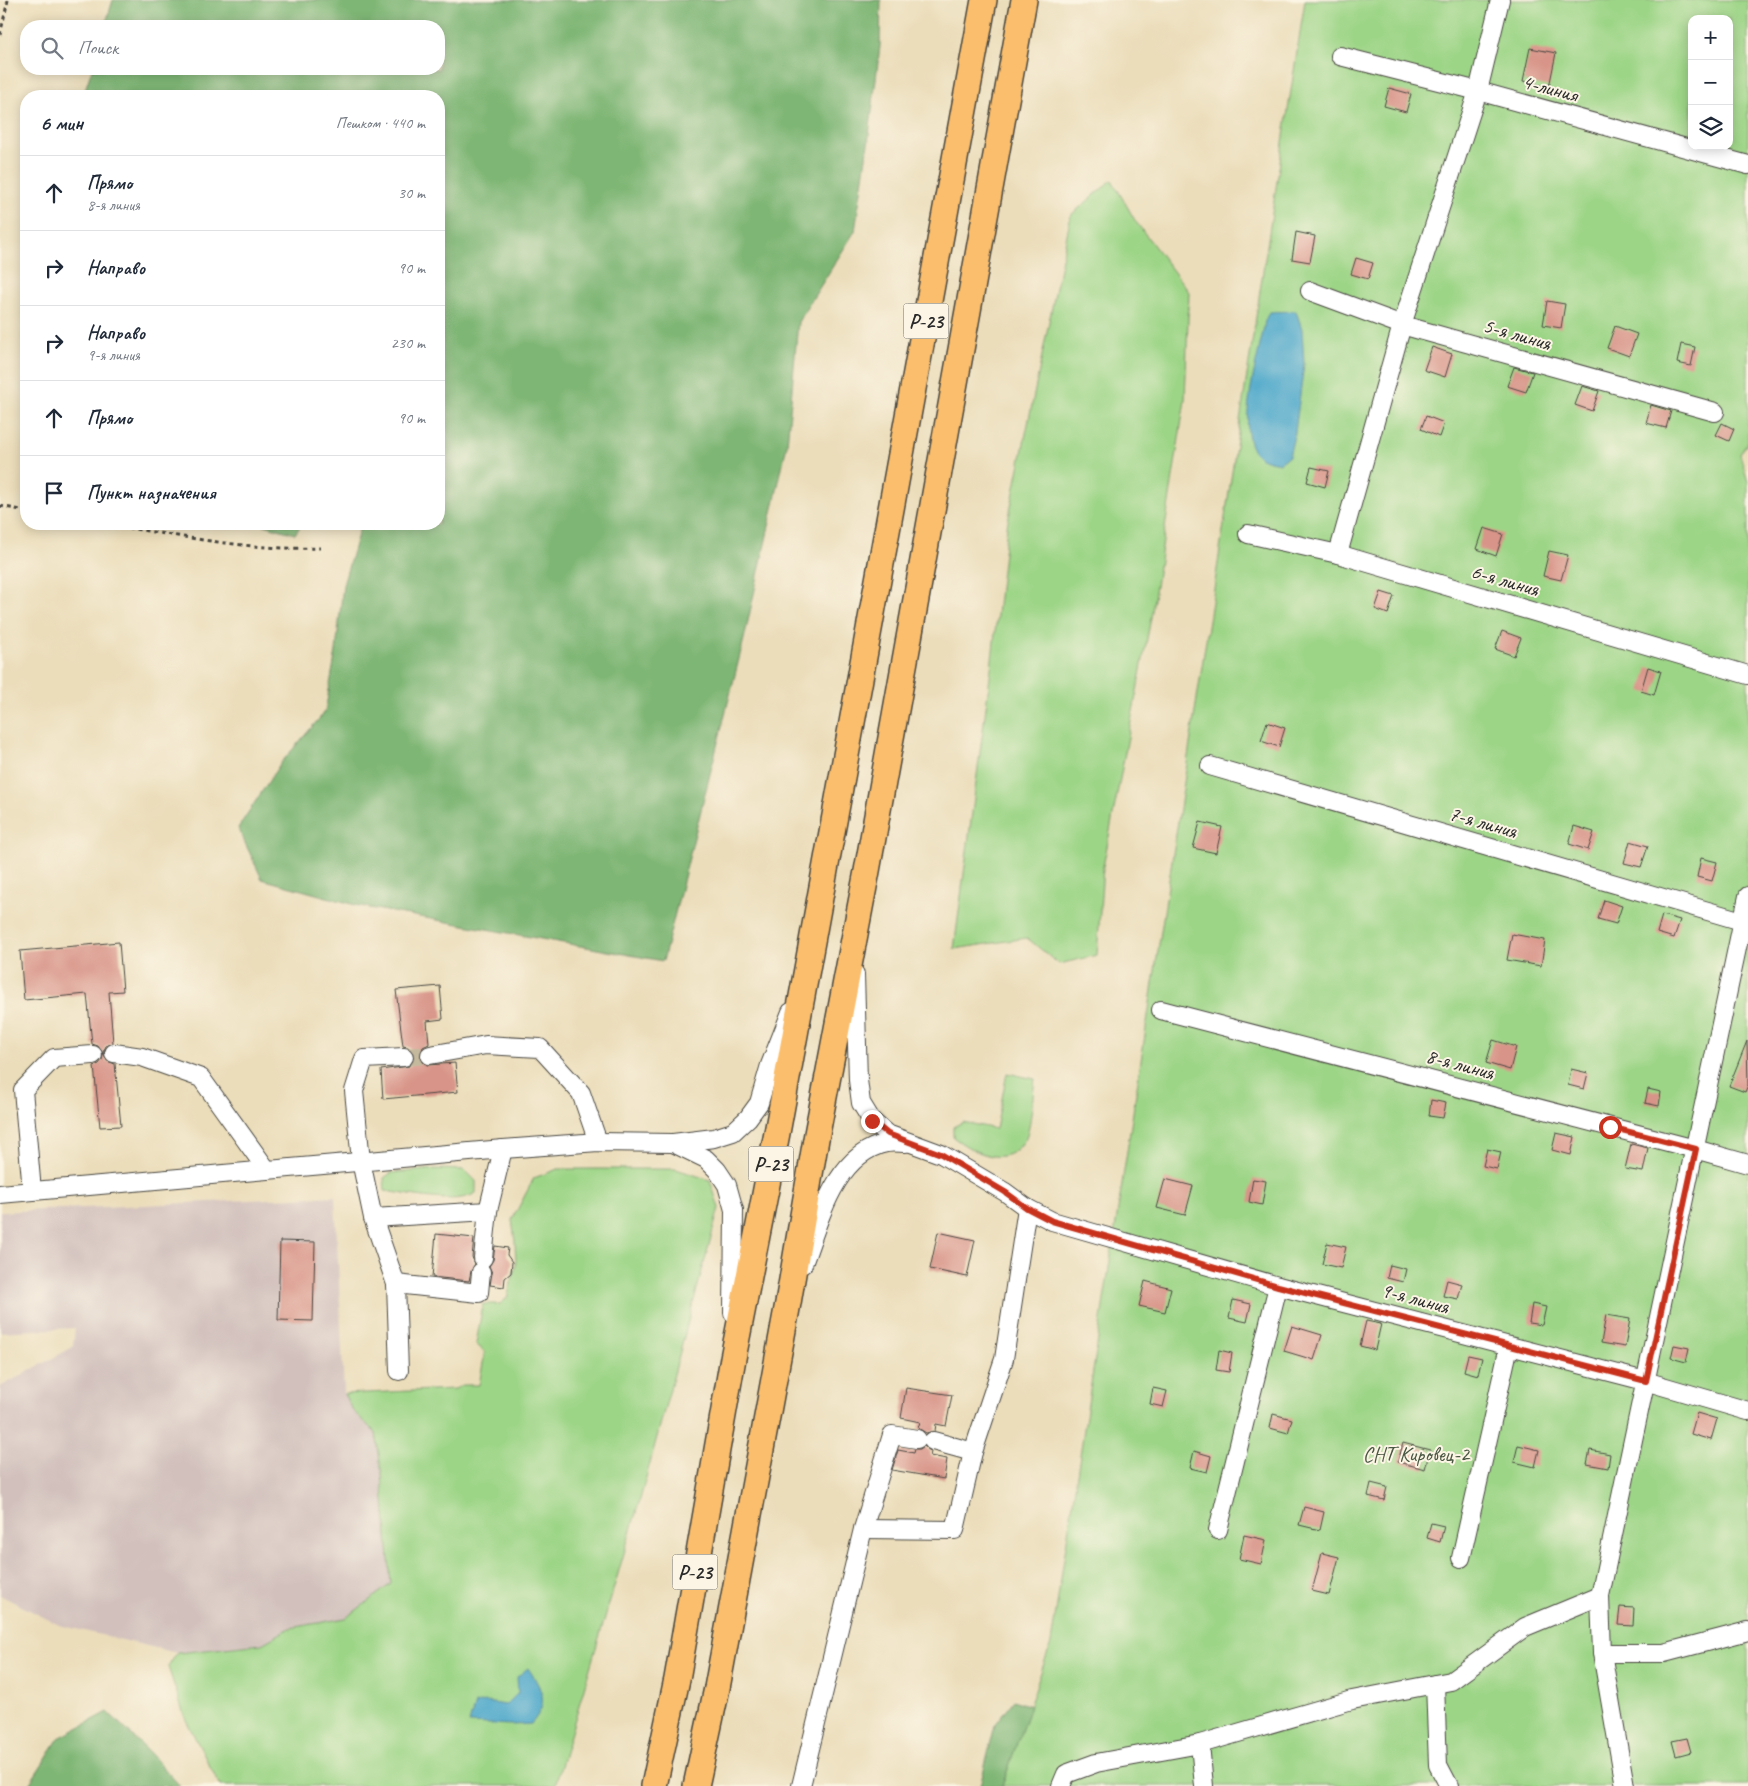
<!DOCTYPE html>
<html lang="ru">
<meta charset="utf-8">
<style>
body{margin:0;font-family:Caveat,sans-serif;background:#f6f6f7;color:#1f2937}
.controls{position:absolute;right:15px;top:15px;display:grid;overflow:hidden;border-radius:10px;box-shadow:0 2px 12px #0003}
.controls button{width:45px;height:45px;display:grid;place-items:center;padding:0;border:0;border-bottom:1px solid #e0e1e3;background:#fff;color:#1f2937;font:25px sans-serif}
.stop{position:absolute;width:15px;height:15px;margin:-11px;border:4px solid #c8321e;border-radius:50%;background:#fff}
.stop.end{background:#c8321e;border-color:#fff;box-shadow:0 1px 5px #0008}
.list{margin:0;padding:0;list-style:none}
h2{display:flex;justify-content:space-between;align-items:center;height:65px;margin:0;padding:0 20px;font-size:21px}
h2 small{font-size:16px;font-weight:400;color:#747a83}
.list li{display:grid;grid-template-columns:32px 1fr auto;gap:15px;align-items:center;box-sizing:border-box;height:75px;padding:0 20px;border-top:1px solid #e0e1e3}
.list b{display:block;font-size:19px;white-space:nowrap}
.list p{margin:0;font-size:16px;white-space:nowrap;color:#747a83}
.list em{font-size:16px;font-style:normal;color:#747a83}
.icon{flex:none;width:28px;height:28px;fill:none;stroke:currentColor;stroke-width:2;stroke-linecap:round;stroke-linejoin:round}
.map{position:relative;flex:none;width:1748px;height:1786px;overflow:hidden}
.search{position:absolute;background:#fff;box-shadow:0 2px 12px #0003;left:20px;top:20px;width:425px;height:55px;display:flex;align-items:center;gap:12px;box-sizing:border-box;padding:0 18px;border-radius:20px;color:#747a83;font-size:19px}
.panel{position:absolute;background:#fff;box-shadow:0 2px 12px #0003;left:20px;top:90px;width:425px;height:440px;border-radius:20px}
.map>svg:first-child{display:block}
.industrial{fill:#d1c0bc}
.green{fill:#9dd587;stroke:#648059;fill-rule:evenodd}
.forest{fill:#7eb674;stroke:#547050}
.water{fill:#4da8cb;stroke:#3c6a7b}
.building{fill:#d89488}
.lines{fill:none;stroke-linecap:round;stroke-linejoin:round}
.minor-tunnel{stroke:#c5b99d;stroke-width:18;stroke-dasharray:18 9;stroke-linecap:butt}
.minor-casing{stroke:#484640;stroke-width:20}
.highway-casing{stroke:#484640;stroke-width:28}
.path{stroke:#484640;stroke-width:3;stroke-dasharray:4 4;stroke-linecap:butt}
.minor{stroke:#fff;stroke-width:18}
.highway{stroke:#fabe6d;stroke-width:25}
.route{stroke:#c8321e;stroke-width:6}
.labels{text-anchor:middle;dominant-baseline:central;stroke-width:4;stroke-linejoin:round;paint-order:stroke}
.shield{fill:#fcf5e5;stroke:#6a6863;stroke-width:1}
.shield-label{font-size:20px;font-weight:bold;fill:#2b2b2b}
.street-label{font-size:21px;fill:#2b2b2b;stroke:#fcf5e5}
.park-label{font-size:21px;fill:#485642;stroke:#fcf5e5}
</style>
<div class="map">
<svg width="1748" height="1786" viewBox="0 0 1748 1786">
<rect width="100%" height="100%" fill="#fcf5e5"/>
<filter id="ink" filterUnits="userSpaceOnUse"><feTurbulence type="fractalNoise" baseFrequency=".02" numOctaves="2"/><feDisplacementMap in="SourceGraphic" scale="10" xChannelSelector="R" yChannelSelector="G"/><feConvolveMatrix kernelMatrix="1 2 1 2 8 2 1 2 1" color-interpolation-filters="sRGB"/></filter>
<filter id="wash" filterUnits="userSpaceOnUse"><feTurbulence type="fractalNoise" baseFrequency=".0096" numOctaves="4" result="noise"/><feDisplacementMap in="SourceGraphic" scale="20" xChannelSelector="R" yChannelSelector="G"/><feGaussianBlur stdDeviation="1.12" result="paint"/><feColorMatrix in="noise" values="0 0 0 0 0 0 0 0 0 0 0 0 0 0 0 0 0 1.4 0 .05"/><feComposite in="paint" operator="in"/></filter>
<g filter="url(#wash)">
<rect width="100%" height="100%" fill="#ebddba"/>
<path class="industrial" d="M 335,1196 L 344,1393 L 353,1411 L 376,1433 L 382,1475 L 391,1584 L 346,1618 L 290,1628 L 262,1644 L 177,1653 L 59,1625 L 0,1595 L 0,1387 L 73,1347 L 75,1328 L 0,1332 L 0,1212 Z"/>
<g class="green">
<path d="M 1305,0 L 1748,0 L 1748,442 L 1740,454 L 1748,482 L 1748,1786 L 1002,1786 L 1051,1643 ZM 1692,19 L 1729,19 L 1729,146 L 1692,146 Z"/>
<path d="M 1112,180 L 1136,222 L 1189,292 L 1185,400 L 1151,618 L 1103,867 L 1097,955 L 1059,964 L 1027,938 L 954,949 L 990,677 L 1007,526 L 1071,215 Z"/>
<path d="M 1007,1073 L 1035,1079 C 1033,1092 1031,1127 1026,1137 C 1009,1171 974,1153 953,1137 L 953,1127 L 963,1122 L 996,1129 Z"/>
<path d="M 436,1169 L 465,1170 L 476,1181 L 476,1193 C 456,1206 409,1194 385,1191 L 384,1178 L 391,1173 Z"/>
<path d="M 558,1169 L 676,1169 L 710,1180 L 719,1208 L 641,1496 L 555,1786 L 220,1786 L 185,1718 L 168,1667 L 177,1653 L 262,1644 L 290,1628 L 346,1618 L 391,1584 L 382,1475 L 376,1433 L 353,1411 L 344,1394 L 455,1389 L 463,1385 L 479,1385 L 485,1352 L 476,1344 L 483,1304 L 500,1304 L 507,1298 L 516,1265 L 515,1241 L 512,1220 L 534,1178 Z"/>
</g>
<g class="forest">
<path d="M 113,0 L 881,0 L 880,46 L 868,144 L 855,231 L 798,322 L 787,445 L 744,639 L 663,961 L 359,906 L 262,879 L 238,828 L 280,764 L 325,712 L 336,651 L 343,585 L 361,524 L 439,524 L 439,96 L 83,96 L 92,69 L 439,69 L 439,26 L 105,26 Z"/>
<path d="M 261,524 L 302,524 L 295,534 Z"/>
<path d="M 1014,1700 L 1030,1706 L 1002,1786 L 980,1786 L 995,1725 Z"/>
<path d="M 108,1712 L 150,1753 L 180,1786 L 28,1786 L 59,1738 Z"/>
</g>
<g class="water">
<path d="M 1296,311 L 1302,329 L 1304,364 L 1295,432 L 1289,456 L 1280,463 C 1270,461 1259,460 1253,450 C 1237,423 1260,352 1265,321 L 1269,312 Z"/>
<path d="M 528,1668 C 543,1691 550,1702 531,1724 L 511,1725 L 469,1723 L 475,1704 L 486,1702 L 506,1705 L 518,1693 L 517,1677 Z"/>
</g>
<g id="blocks">
<g class="building">
<path d="M 1530,48 L 1556,53 L 1549,87 L 1523,81 Z"/>
<path d="M 1389,88 L 1411,94 L 1406,112 L 1384,106 Z"/>
<path d="M 1296,232 L 1315,236 L 1310,262 L 1292,259 Z"/>
<path d="M 1356,258 L 1373,263 L 1368,279 L 1351,274 Z"/>
<path d="M 1547,301 L 1565,304 L 1561,328 L 1543,325 Z"/>
<path d="M 1615,326 L 1637,334 L 1629,356 L 1607,348 Z"/>
<path d="M 1681,344 L 1695,347 L 1691,366 L 1677,363 Z"/>
<path d="M 1432,347 L 1452,354 L 1445,377 L 1424,370 Z"/>
<path d="M 1514,367 L 1533,372 L 1526,392 L 1507,386 Z"/>
<path d="M 1582,386 L 1599,391 L 1592,411 L 1575,405 Z"/>
<path d="M 1651,405 L 1671,411 L 1666,428 L 1646,423 Z"/>
<path d="M 1426,416 L 1444,423 L 1439,437 L 1421,429 Z"/>
<path d="M 1722,423 L 1734,429 L 1729,441 L 1716,435 Z"/>
<path d="M 1311,467 L 1329,471 L 1325,487 L 1307,482 Z"/>
<path d="M 1484,528 L 1503,534 L 1496,556 L 1477,549 Z"/>
<path d="M 1549,551 L 1568,555 L 1561,580 L 1543,576 Z"/>
<path d="M 1381,592 L 1394,596 L 1388,614 L 1375,609 Z"/>
<path d="M 1502,631 L 1521,638 L 1514,656 L 1495,649 Z"/>
<path d="M 1648,667 L 1661,671 L 1654,695 L 1641,691 Z"/>
<path d="M 1267,722 L 1285,728 L 1279,747 L 1261,741 Z"/>
<path d="M 1200,822 L 1222,827 L 1216,853 L 1193,848 Z"/>
<path d="M 1574,826 L 1594,832 L 1588,850 L 1569,844 Z"/>
<path d="M 1630,841 L 1648,846 L 1641,867 L 1624,863 Z"/>
<path d="M 1701,858 L 1717,862 L 1712,881 L 1697,877 Z"/>
<path d="M 1604,900 L 1622,906 L 1616,924 L 1598,919 Z"/>
<path d="M 1662,915 L 1680,920 L 1674,938 L 1657,933 Z"/>
<path d="M 1512,934 L 1545,940 L 1541,966 L 1507,960 Z"/>
<path d="M 119,942 L 123,991 L 109,992 L 113,1043 L 106,1046 L 103,1052 L 107,1061 L 115,1064 L 121,1126 L 100,1127 L 94,1066 L 99,1064 L 102,1060 L 103,1054 L 98,1046 L 92,1044 L 87,994 L 24,1000 L 20,951 Z"/>
<path d="M 440,986 L 443,1019 L 427,1021 L 429,1044 L 423,1047 L 420,1056 L 422,1061 L 427,1065 L 455,1063 L 458,1092 L 383,1099 L 381,1070 L 409,1066 L 413,1062 L 415,1057 L 413,1051 L 408,1047 L 403,1046 L 396,990 Z"/>
<path d="M 1493,1040 L 1516,1047 L 1510,1070 L 1486,1063 Z"/>
<path d="M 1747,1041 L 1748,1085 L 1745,1092 L 1729,1086 Z"/>
<path d="M 1571,1069 L 1588,1073 L 1584,1089 L 1568,1085 Z"/>
<path d="M 1648,1089 L 1661,1092 L 1659,1106 L 1645,1103 Z"/>
<path d="M 1431,1100 L 1446,1103 L 1443,1118 L 1429,1116 Z"/>
<path d="M 1556,1133 L 1575,1137 L 1571,1155 L 1552,1150 Z"/>
<path d="M 1631,1144 L 1648,1148 L 1643,1172 L 1625,1169 Z"/>
<path d="M 1487,1149 L 1501,1152 L 1497,1169 L 1483,1166 Z"/>
<path d="M 1165,1179 L 1193,1186 L 1185,1215 L 1157,1208 Z"/>
<path d="M 1253,1179 L 1266,1181 L 1262,1205 L 1249,1202 Z"/>
<path d="M 938,1232 L 975,1240 L 967,1277 L 930,1269 Z"/>
<path d="M 436,1234 L 474,1238 L 472,1257 L 475,1264 L 471,1271 L 469,1281 L 432,1277 Z"/>
<path d="M 280,1241 L 315,1242 L 313,1321 L 278,1320 Z"/>
<path d="M 1327,1243 L 1346,1247 L 1341,1268 L 1322,1264 Z"/>
<path d="M 495,1246 L 508,1248 L 507,1255 L 512,1262 L 511,1273 L 505,1278 L 504,1287 L 490,1285 L 492,1273 L 489,1266 L 493,1260 Z"/>
<path d="M 1390,1265 L 1406,1269 L 1403,1282 L 1387,1278 Z"/>
<path d="M 1447,1280 L 1462,1284 L 1458,1299 L 1443,1296 Z"/>
<path d="M 1145,1281 L 1171,1288 L 1165,1312 L 1139,1306 Z"/>
<path d="M 1233,1300 L 1251,1304 L 1247,1322 L 1229,1318 Z"/>
<path d="M 1532,1304 L 1546,1307 L 1542,1325 L 1529,1323 Z"/>
<path d="M 1606,1315 L 1630,1319 L 1625,1347 L 1601,1343 Z"/>
<path d="M 1366,1321 L 1381,1324 L 1375,1350 L 1360,1346 Z"/>
<path d="M 1292,1326 L 1322,1335 L 1314,1360 L 1284,1351 Z"/>
<path d="M 1674,1345 L 1689,1348 L 1686,1362 L 1671,1358 Z"/>
<path d="M 1219,1350 L 1232,1353 L 1229,1372 L 1216,1370 Z"/>
<path d="M 1468,1355 L 1482,1358 L 1478,1375 L 1464,1371 Z"/>
<path d="M 906,1388 L 952,1395 L 946,1426 L 936,1424 L 935,1431 L 926,1433 L 918,1428 L 920,1422 L 901,1418 Z"/>
<path d="M 1153,1388 L 1167,1391 L 1163,1407 L 1150,1404 Z"/>
<path d="M 1697,1413 L 1717,1419 L 1711,1440 L 1691,1434 Z"/>
<path d="M 1273,1414 L 1292,1419 L 1288,1433 L 1270,1428 Z"/>
<path d="M 1403,1443 L 1430,1450 L 1425,1469 L 1398,1462 Z"/>
<path d="M 1518,1445 L 1539,1450 L 1535,1467 L 1514,1462 Z"/>
<path d="M 924,1446 L 931,1452 L 930,1456 L 947,1459 L 944,1479 L 892,1470 L 898,1450 L 914,1453 L 915,1449 L 920,1449 Z"/>
<path d="M 1590,1450 L 1610,1454 L 1608,1468 L 1587,1464 Z"/>
<path d="M 1194,1451 L 1211,1456 L 1207,1472 L 1190,1468 Z"/>
<path d="M 1371,1483 L 1387,1487 L 1384,1500 L 1368,1496 Z"/>
<path d="M 1304,1507 L 1324,1512 L 1320,1530 L 1299,1525 Z"/>
<path d="M 1431,1523 L 1444,1526 L 1440,1542 L 1427,1538 Z"/>
<path d="M 1244,1535 L 1266,1540 L 1261,1564 L 1239,1559 Z"/>
<path d="M 1322,1553 L 1339,1557 L 1329,1595 L 1312,1591 Z"/>
<path d="M 1620,1607 L 1634,1608 L 1633,1626 L 1618,1625 Z"/>
<path d="M 1687,1738 L 1691,1752 L 1676,1756 L 1672,1741 Z"/>
</g>
</g>
</g>
<g filter="url(#ink)">
<use href="#blocks" fill-opacity="0" stroke="#484640" stroke-width="1"/>
<g class="lines">
<path class="minor-tunnel" d="M 404,1057 L 430,1055"/>
<g class="minor-casing">
<g id="minor">
<path d="M 1340,56 L 1478,91 L 1748,165"/>
<path d="M 1310,291 L 1402,325 L 1715,412"/>
<path d="M 1248,534 L 1338,554 L 1748,675"/>
<path d="M 1338,554 L 1402,325 L 1478,91 L 1500,0"/>
<path d="M 1210,766 L 1742,921"/>
<path d="M 855,974 L 858,1080 L 861,1103 L 872,1121 L 887,1134 L 941,1154 L 1005,1192 L 1027,1208 L 1052,1221 L 1278,1286 L 1645,1381 L 1748,1411"/>
<path d="M 1161,1010 L 1695,1149 L 1748,1164"/>
<path d="M 114,1053 L 142,1057 L 201,1078 L 267,1170"/>
<path d="M 430,1055 L 486,1045 L 540,1048 L 581,1093 L 598,1142"/>
<path d="M 404,1057 L 364,1059 L 354,1091 L 361,1161 L 373,1218 L 396,1284 L 479,1293 L 481,1272"/>
<path d="M 673,1143 L 706,1159 L 717,1170 L 727,1185 L 734,1210 L 733,1313"/>
<path d="M 32,1191 L 23,1090 L 54,1058 L 93,1055"/>
<path d="M 0,1194 L 503,1149 L 598,1142 L 673,1143 L 714,1138 L 733,1132 L 748,1118 L 759,1103 L 770,1065 L 791,1012"/>
<path d="M 373,1218 L 488,1211"/>
<path d="M 483,1258 L 488,1211 L 503,1149"/>
<path d="M 803,1264 C 819,1222 835,1153 887,1143 C 893,1142 900,1143 906,1143"/>
<path d="M 396,1284 L 399,1371"/>
<path d="M 933,1441 L 973,1452"/>
<path d="M 863,1529 L 955,1530 L 973,1452 L 1004,1359 L 1027,1208"/>
<path d="M 1218,1530 L 1278,1286"/>
<path d="M 1461,1558 L 1509,1346"/>
<path d="M 1602,1653 L 1664,1653 L 1748,1631"/>
<path d="M 1435,1684 L 1451,1681 L 1525,1627 L 1600,1596"/>
<path d="M 801,1786 L 863,1529 L 892,1435 L 917,1439"/>
<path d="M 1061,1786 L 1066,1774 L 1096,1763 L 1200,1744"/>
<path d="M 1204,1786 L 1200,1744 L 1352,1700 L 1435,1684 L 1438,1765 L 1449,1786"/>
<path d="M 1625,1786 L 1602,1653 L 1600,1596 L 1748,896"/>
</g>
</g>
<g class="highway-casing">
<g id="highway">
<path d="M 654,1786 L 677,1679 L 733,1358 L 777,1133 L 984,0"/>
<path d="M 696,1786 L 717,1688 L 788,1303 L 816,1139 L 867,871 L 1024,0"/>
</g>
</g>
<g class="path">
<path d="M 0,35 L 8,0"/>
<path d="M 0,506 L 26,511"/>
<path d="M 104,524 C 176,535 248,551 321,548"/>
</g>
<use href="#minor" class="minor"/>
<use href="#highway" class="highway"/>
</g>
</g>
<g class="lines" filter="url(#ink)">
<path class="route" d="M 872,1121 L 888,1134 L 941,1154 L 1005,1192 L 1027,1208 L 1052,1221 L 1278,1286 L 1646,1381 L 1696,1149 L 1610,1127"/>
</g>
<g class="labels">
<g class="shield">
<rect x="903.5" y="303.5" width="45" height="35" rx="4"/>
<rect x="748.5" y="1146.5" width="45" height="35" rx="4"/>
<rect x="672.5" y="1554.5" width="45" height="35" rx="4"/>
</g>
<g class="shield-label">
<text x="926" y="321">Р-23</text>
<text x="771" y="1164">Р-23</text>
<text x="695" y="1572">Р-23</text>
</g>
<g class="street-label">
<text transform="translate(1550 88) rotate(15)">4-линия</text>
<text transform="translate(1517 334) rotate(16)">5-я линия</text>
<text transform="translate(1505 580) rotate(16)">6-я линия</text>
<text transform="translate(1483 822) rotate(16)">7-я линия</text>
<text transform="translate(1460 1064) rotate(15)">8-я линия</text>
<text transform="translate(1415 1298) rotate(15)">9-я линия</text>
</g>
<g class="park-label">
<text x="1416" y="1454">СНТ Кировец-2</text>
</g>
</g>
</svg>
<div class="controls">
<button>+</button>
<button>−</button>
<button><svg class="icon" aria-label="layers" viewBox="0 0 24 24"><path d="M12 4l9 5-9 5-9-5zM3 14l9 5 9-5"/></svg></button>
</div>
<div class="stop" style="left:1610px;top:1127px"></div>
<div class="stop end" style="left:872px;top:1121px"></div>
<div class="search"><svg class="icon" aria-label="search" viewBox="0 0 24 24"><circle cx="10" cy="10" r="6"/><path d="M15 15l6 6"/></svg>Поиск</div>
<section class="panel">
<h2>6 мин<small>Пешком · 440 m</small></h2>
<ul class="list">
<li><svg class="icon" aria-label="ahead" viewBox="0 0 24 24"><path d="M12 20V5M6 11l6-6 6 6"/></svg><div><b>Прямо</b><p>8-я линия</p></div><em>30 m</em></li>
<li><svg class="icon" aria-label="right" viewBox="0 0 24 24"><path d="M7 20v-9h11M14 6l5 5-5 5"/></svg><div><b>Направо</b></div><em>90 m</em></li>
<li><svg class="icon" aria-label="right" viewBox="0 0 24 24"><path d="M7 20v-9h11M14 6l5 5-5 5"/></svg><div><b>Направо</b><p>9-я линия</p></div><em>230 m</em></li>
<li><svg class="icon" aria-label="ahead" viewBox="0 0 24 24"><path d="M12 20V5M6 11l6-6 6 6"/></svg><div><b>Прямо</b></div><em>90 m</em></li>
<li><svg class="icon" aria-label="arrive" viewBox="0 0 24 24"><path d="M6 21V4h12l-3 4 3 4H6"/></svg><div><b>Пункт назначения</b></div></li>
</ul>
</section>
</div>
